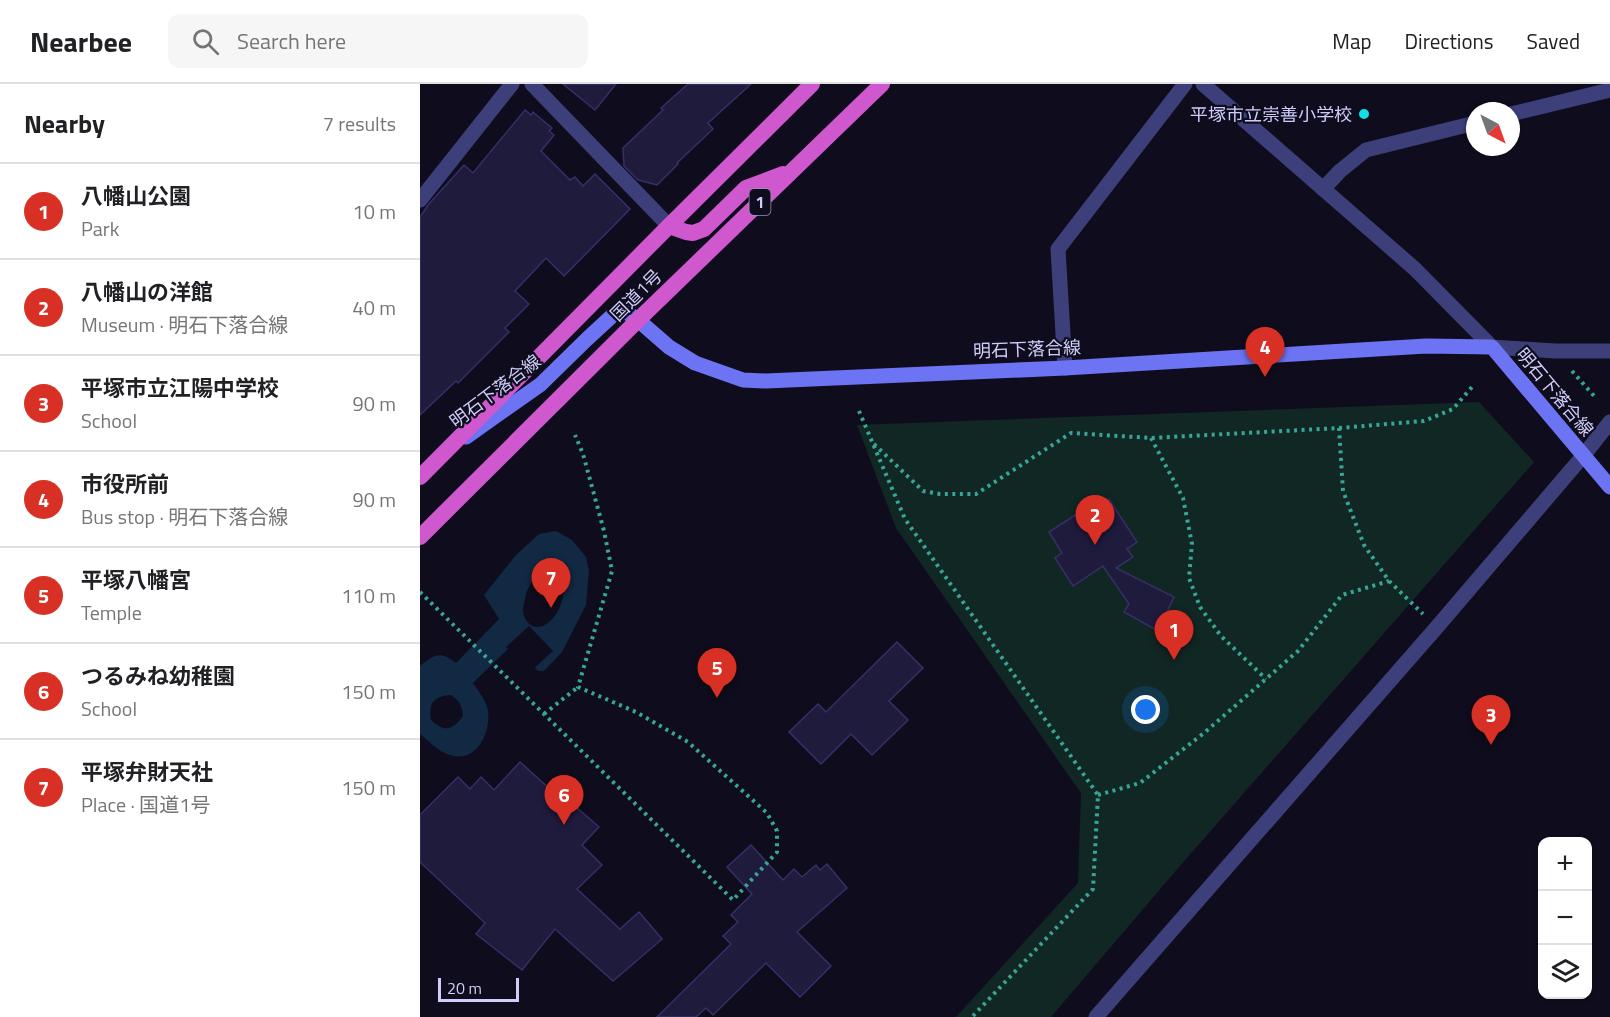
<!DOCTYPE html>
<meta charset="utf-8">
<style>
body{margin:0;font-family:"Titillium Web","Noto Sans JP",sans-serif;background:#f6f6f6;color:#202124}
.controls{position:absolute;right:18px;bottom:18px;display:grid;overflow:hidden;border-radius:12px;box-shadow:0 2px 4px #0004}
.controls button{width:54px;height:54px;display:grid;place-items:center;padding:0;border:0;border-bottom:2px solid #e0e0e0;background:#fff;color:#202124;font:30px sans-serif}
.compass{position:absolute;left:1046px;top:18px;width:54px;height:54px;border-radius:50%;background:#fff;box-shadow:0 2px 4px #0004;rotate:139deg}
.scale{position:absolute;left:18px;bottom:15px;width:81px;box-sizing:border-box;padding-left:6px;border:3px solid #cfcefb;border-top:0;font-size:16px;line-height:21px;white-space:nowrap;color:#cfcefb;-webkit-text-stroke:4px #0f0d1d;paint-order:stroke}
.you{position:absolute;left:726px;top:626px;width:21px;height:21px;margin:-15px;border:4px solid #fff;border-radius:50%;background:#1a73e8;box-shadow:0 0 0 9px #1a73e833}
.badge{display:grid;place-items:center;width:39px;height:39px;border-radius:50%;background:#d93025;color:#fff;font-size:20px;font-weight:700}
.pin{position:absolute;translate:-50% -50px;filter:drop-shadow(0 2px 3px #0008)}
.pin::after{content:'';position:absolute;top:32px;width:21px;height:18px;background:inherit;clip-path:polygon(0 0,100% 0,50% 100%)}
.list{margin:0;padding:0;list-style:none}
h2{display:flex;justify-content:space-between;align-items:center;height:78px;margin:0;padding:0 24px;font-size:26px}
h2 small{font-size:20px;font-weight:400;color:#757577}
.list li{display:grid;grid-template-columns:39px 1fr auto;gap:18px;align-items:center;box-sizing:border-box;height:96px;padding:0 24px;border-top:2px solid #e0e0e0}
.list b{display:block;font-size:22px;white-space:nowrap}
.list p{margin:0;font-size:20px;white-space:nowrap;color:#757577}
.list em{font-size:20px;font-style:normal;color:#757577}
.icon{flex:none;width:33px;height:33px;fill:none;stroke:currentColor;stroke-width:2;stroke-linecap:round;stroke-linejoin:round}
.map{position:relative;flex:none;width:1190px;height:933px;overflow:hidden}
header{display:flex;align-items:center;gap:36px;box-sizing:border-box;height:84px;padding:0 30px;background:#fff;border-bottom:2px solid #e0e0e0}
header strong{font-size:28px}
nav{display:flex;gap:33px;margin-inline-start:auto;font-size:21px}
.search{width:420px;height:54px;background:#f6f6f6;display:flex;align-items:center;gap:15px;box-sizing:border-box;padding:0 21px;border-radius:12px;color:#757577;font-size:22px}
main{display:flex}
aside{flex:1;background:#fff}
.map>svg:first-child{display:block}
.green{fill:#112724}
.water{fill:#112942;fill-rule:evenodd}
.pier{fill:#0f0d1d}
.building{fill:#1f1b3d;stroke:#362f67;stroke-width:1.5}
.lines{fill:none;stroke-linecap:round;stroke-linejoin:round}
.path{stroke:#37a696;stroke-width:4;stroke-dasharray:3 4.5;stroke-linecap:butt}
.minor{stroke:#3c3f79;stroke-width:15}
.tertiary{stroke:#3c3f79;stroke-width:15}
.secondary{stroke:#6d74f3;stroke-width:15}
.trunk{stroke:#d058ce;stroke-width:16}
.poi-dot{fill:#12dfe3;stroke:#0f0d1d;stroke-width:2}
.labels{text-anchor:middle;dominant-baseline:central;stroke-width:4.5;stroke-linejoin:round;paint-order:stroke}
.shield{fill:#0f0d1d;stroke:#9594b8;stroke-width:1.5}
.shield-label{font-size:16px;font-weight:bold;fill:#cfcefb}
.poi-label{font-size:18px;fill:#cfcefb;stroke:#0f0d1d;text-anchor:end}
.street-label{font-size:18px;fill:#cfcefb;stroke:#0f0d1d}
</style>
<header>
<strong>Nearbee</strong>
<div class="search"><svg class="icon" aria-label="search" viewBox="0 0 24 24"><circle cx="10" cy="10" r="6"/><path d="M15 15l6 6"/></svg>Search here</div>
<nav><a>Map</a><a>Directions</a><a>Saved</a></nav>
</header>
<main>
<aside>
<h2>Nearby<small>7 results</small></h2>
<ul class="list">
<li><span class="badge">1</span><div><b>八幡山公園</b><p>Park</p></div><em>10 m</em></li>
<li><span class="badge">2</span><div><b>八幡山の洋館</b><p>Museum · 明石下落合線</p></div><em>40 m</em></li>
<li><span class="badge">3</span><div><b>平塚市立江陽中学校</b><p>School</p></div><em>90 m</em></li>
<li><span class="badge">4</span><div><b>市役所前</b><p>Bus stop · 明石下落合線</p></div><em>90 m</em></li>
<li><span class="badge">5</span><div><b>平塚八幡宮</b><p>Temple</p></div><em>110 m</em></li>
<li><span class="badge">6</span><div><b>つるみね幼稚園</b><p>School</p></div><em>150 m</em></li>
<li><span class="badge">7</span><div><b>平塚弁財天社</b><p>Place · 国道1号</p></div><em>150 m</em></li>
</ul>
</aside>
<div class="map">
<svg width="1190" height="933" viewBox="0 0 1190 933">
<rect width="100%" height="100%" fill="#0f0d1d"/>
<path class="green" d="M 1059,318 L 1114,378 L 759,783 L 631,933 L 536,933 L 658,799 L 661,709 L 476,444 L 437,341 Z"/>
<path class="water" d="M 136,447 L 152,456 L 166,473 L 169,487 L 166,521 L 142,568 L 124,587 L 118,587 L 92,561 L 53,599 C 58,607 67,617 68,627 C 71,649 56,680 30,671 C 19,668 9,657 0,650 L 0,582 C 15,570 20,567 36,579 L 79,535 L 64,511 L 96,471 L 119,450 ZM 131,484 C 135,487 140,489 141,493 C 149,508 138,536 123,542 C 111,547 102,534 103,524 C 104,519 105,514 106,510 C 110,498 119,487 131,484 ZM 31,611 C 40,617 42,622 43,632 C 33,646 25,649 11,636 C 8,619 14,612 31,611 Z"/>
<path class="pier" d="M 109,542 L 133,567 L 112,586 L 92,565 L 90,567 L 86,563 Z"/>
<g class="building">
<path d="M 143,0 L 196,0 L 175,26 Z"/>
<path d="M 268,0 L 331,0 L 288,39 L 293,45 L 257,79 L 258,80 L 237,101 L 218,96 L 204,82 L 203,64 L 243,26 L 241,24 Z"/>
<path d="M 105,26 L 111,31 L 113,28 L 132,44 L 129,47 L 134,51 L 121,67 L 150,96 L 155,93 L 163,102 L 175,90 L 210,125 L 144,192 L 126,174 L 95,207 L 109,220 L 85,244 L 89,248 L 38,299 L 36,297 L 0,331 L 0,133 L 8,121 L 44,81 L 53,89 Z"/>
<path d="M 689,415 L 717,458 L 707,465 L 713,473 L 696,484 L 754,513 L 738,547 L 704,528 L 709,520 L 683,482 L 653,502 L 635,474 L 642,469 L 629,448 L 655,431 L 658,435 Z"/>
<path d="M 477,558 L 503,584 L 469,617 L 488,636 L 452,671 L 431,650 L 401,680 L 369,648 L 398,620 L 406,628 Z"/>
<path d="M 100,678 L 153,726 L 156,723 L 179,743 L 162,761 L 182,781 L 157,805 L 200,845 L 219,828 L 242,855 L 193,897 L 135,845 L 102,886 L 56,850 L 65,839 L 0,778 L 0,731 L 38,693 L 50,705 L 61,693 L 74,706 Z"/>
<path d="M 331,761 L 363,796 L 374,785 L 382,793 L 396,781 L 400,786 L 407,780 L 427,804 L 377,848 L 411,882 L 380,913 L 346,879 L 293,931 L 286,924 L 276,933 L 237,933 L 311,860 L 303,852 L 318,838 L 311,831 L 332,810 L 307,783 Z"/>
</g>
<g class="lines">
<g class="path">
<path d="M 1152,287 L 1175,313"/>
<path d="M 439,327 L 485,435 L 678,711 L 673,805 L 552,933"/>
<path d="M 919,344 L 923,407 L 944,461 L 969,497 L 1003,530"/>
<path d="M 731,354 L 763,414 L 772,460 L 769,494 L 780,523 L 801,552 L 846,595"/>
<path d="M 454,360 L 503,407 L 520,410 L 556,410 L 651,349 L 731,354 L 919,344 L 1004,337 L 1033,325 L 1052,303"/>
<path d="M 0,508 L 313,816 L 357,768 L 357,747 L 347,729 L 268,658 L 216,628 L 158,603 L 192,487 L 184,447 L 163,370 L 155,351"/>
<path d="M 124,630 L 158,603"/>
<path d="M 678,711 L 720,699 L 784,649 L 878,567 L 922,511 L 969,497"/>
</g>
<g class="minor">
<path d="M 112,0 L 249,142"/>
<path d="M 1091,30 L 1190,6"/>
<path d="M 903,105 L 920,87 L 946,66 L 1055,39"/>
<path d="M 0,116 L 92,0"/>
<path d="M 645,284 L 638,165 L 765,0"/>
<path d="M 676,933 L 1017,543 L 1163,372"/>
</g>
<g class="tertiary">
<path d="M 783,0 L 995,185 L 1072,263 L 1135,267 L 1190,267"/>
<path d="M 1163,372 L 1190,338"/>
</g>
<path class="secondary" d="M 46,353 L 121,300 L 167,255 L 193,231 L 206,228 L 218,236 L 249,263 L 275,279 L 323,296 L 346,297 L 645,284 L 1006,262 L 1072,263 L 1190,403"/>
<g class="trunk">
<path d="M 249,142 L 266,148 L 273,149 L 284,145 L 326,104 L 363,90"/>
<path d="M 0,393 L 249,142 L 392,0"/>
<path d="M 0,453 L 218,236 L 462,0"/>
</g>
</g>
<circle class="poi-dot" cx="944" cy="30" r="6"/>
<g class="labels">
<rect class="shield" x="329.5" y="105" width="21" height="26" rx="4.5"/>
<g class="shield-label">
<text x="340" y="118">1</text>
</g>
<g class="poi-label">
<text x="932" y="30">平塚市立崇善小学校</text>
</g>
<g class="street-label">
<text transform="translate(216 211) rotate(-45)">国道1号</text>
<text transform="translate(607 265) rotate(-2)">明石下落合線</text>
<text transform="translate(75 307) rotate(-37)">明石下落合線</text>
<text transform="translate(1135 308) rotate(50)">明石下落合線</text>
</g>
</g>
</svg>
<div class="controls">
<button>+</button>
<button>−</button>
<button><svg class="icon" aria-label="layers" viewBox="0 0 24 24"><path d="M12 4l9 5-9 5-9-5zM3 14l9 5 9-5"/></svg></button>
</div>
<svg class="compass" viewBox="-18 -18 36 36"><path d="M0-13l5 13h-10z" fill="#e53935"/><path d="M0 13l5-13h-10z" fill="#757577"/></svg>
<div class="scale">20 m</div>
<div class="you"></div>
<div class="pin badge" style="left:754px;top:576px">1</div>
<div class="pin badge" style="left:675px;top:461px">2</div>
<div class="pin badge" style="left:1071px;top:661px">3</div>
<div class="pin badge" style="left:845px;top:293px">4</div>
<div class="pin badge" style="left:297px;top:614px">5</div>
<div class="pin badge" style="left:144px;top:741px">6</div>
<div class="pin badge" style="left:131px;top:524px">7</div>
</div>
</main>
